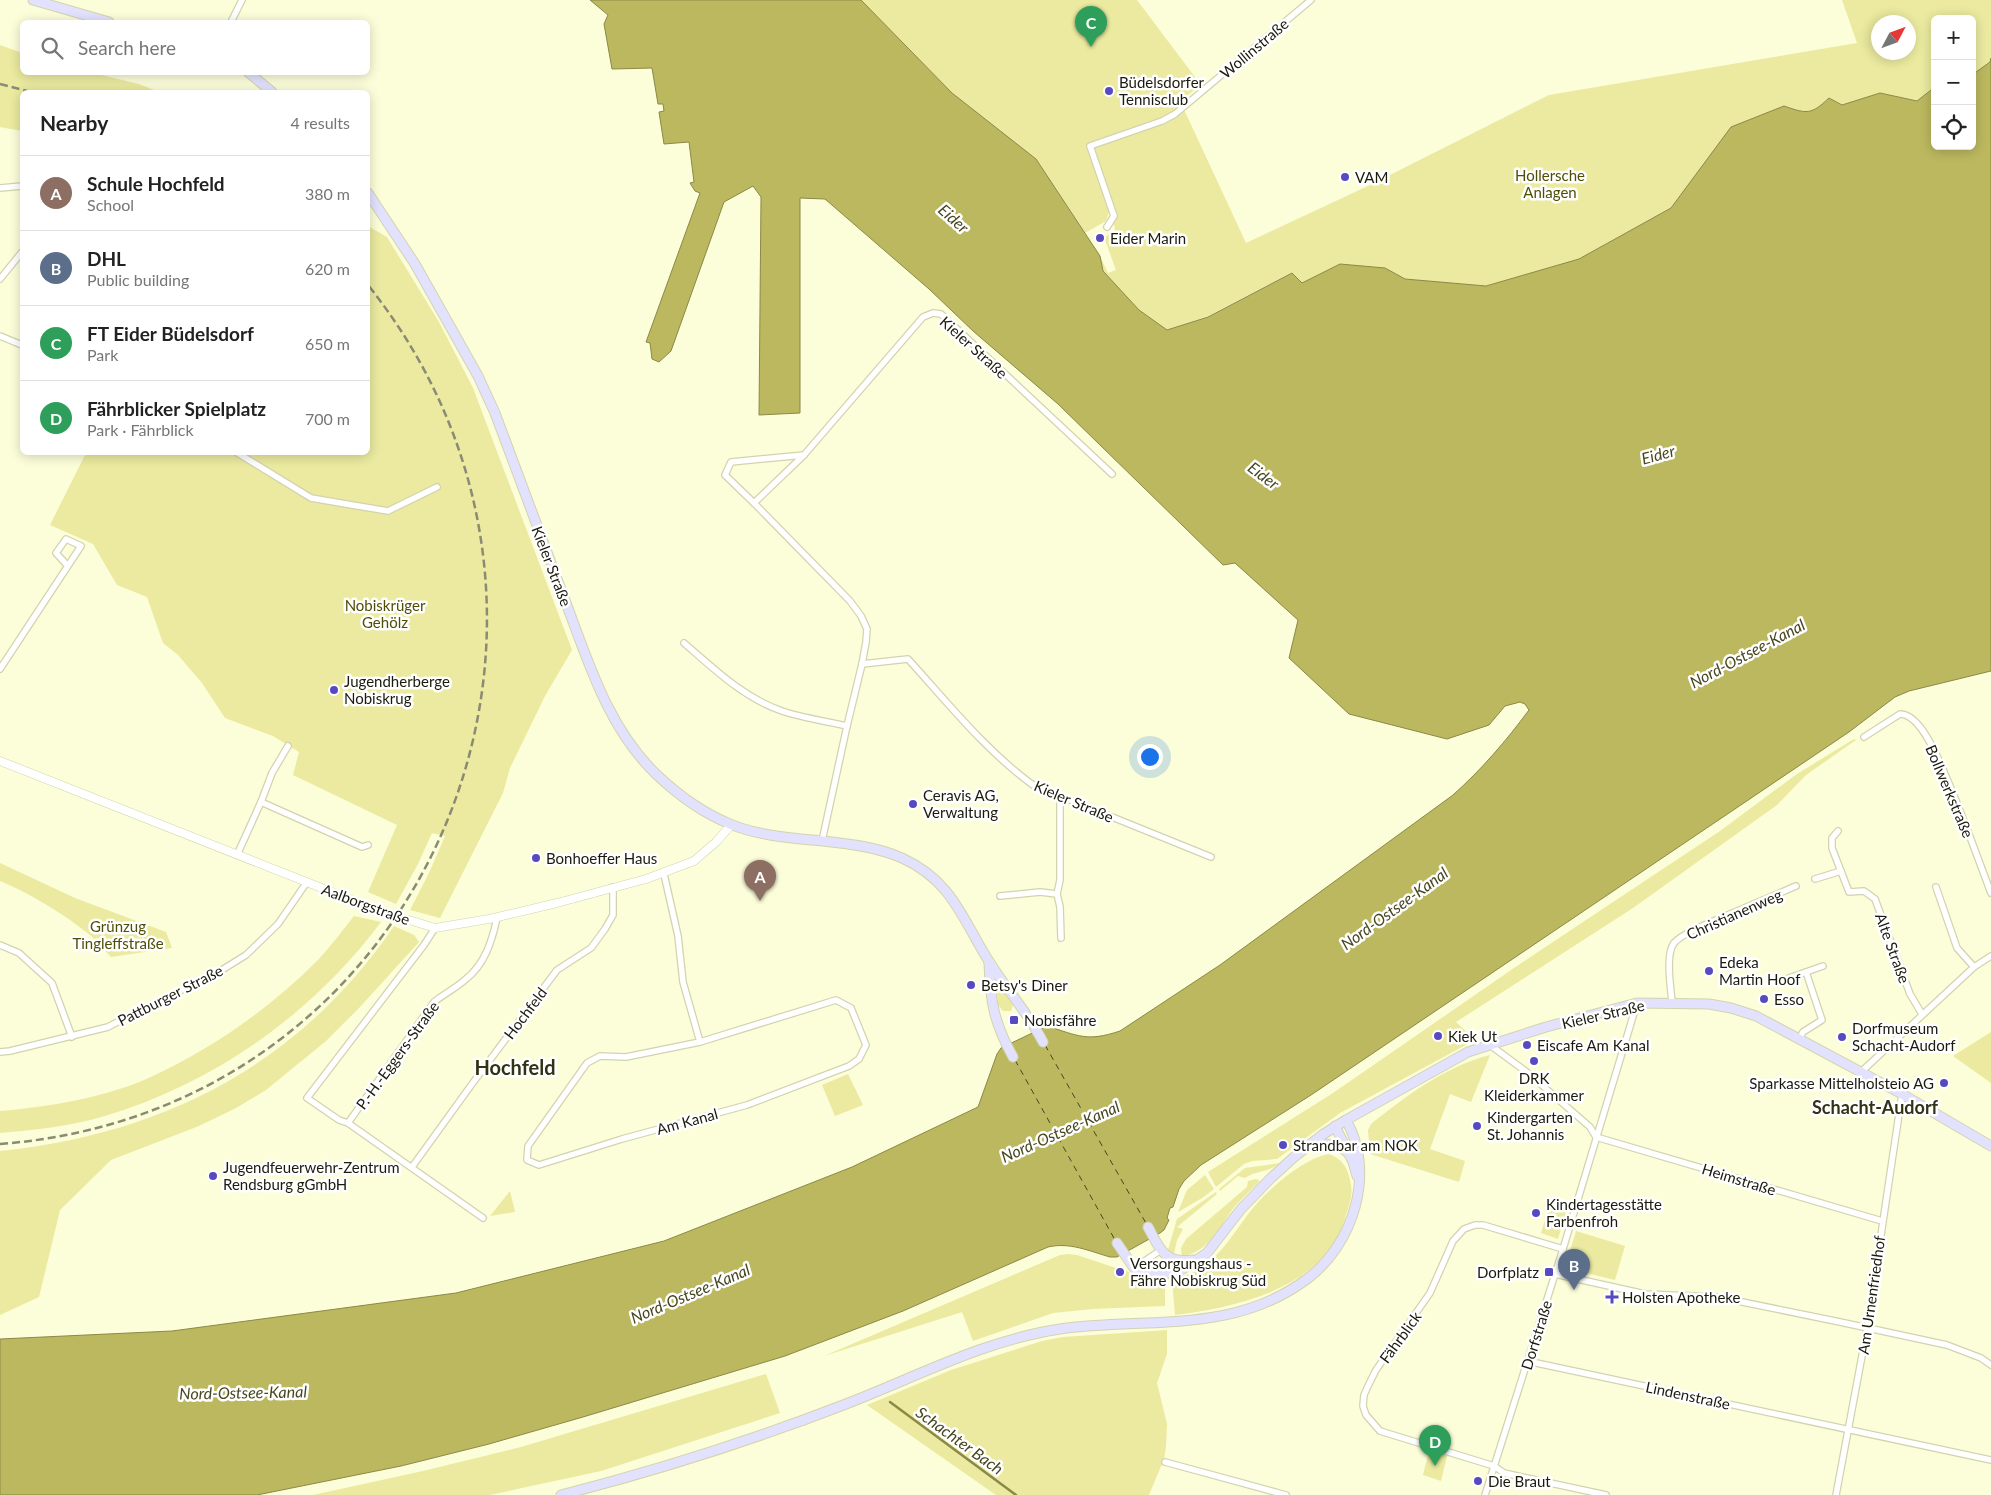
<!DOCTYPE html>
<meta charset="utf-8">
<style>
body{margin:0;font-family:Lato,sans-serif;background:#f6f6f6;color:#222}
.controls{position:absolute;right:15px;top:15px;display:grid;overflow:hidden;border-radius:8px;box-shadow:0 2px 12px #0003}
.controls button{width:45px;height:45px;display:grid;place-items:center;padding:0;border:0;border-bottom:1px solid #e0e0e0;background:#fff;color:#222;font:25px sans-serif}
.compass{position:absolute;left:1871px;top:15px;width:45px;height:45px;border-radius:50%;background:#fff;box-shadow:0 2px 12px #0003;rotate:49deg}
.you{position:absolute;left:1149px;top:756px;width:18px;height:18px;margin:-12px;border:4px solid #fff;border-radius:50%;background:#1a73e8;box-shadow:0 0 0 8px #1a73e833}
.badge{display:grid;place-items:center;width:32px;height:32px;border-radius:50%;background:#5749c0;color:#fff;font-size:16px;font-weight:700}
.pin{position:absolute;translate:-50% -41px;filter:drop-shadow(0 1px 2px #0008)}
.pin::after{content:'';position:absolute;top:26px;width:18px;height:15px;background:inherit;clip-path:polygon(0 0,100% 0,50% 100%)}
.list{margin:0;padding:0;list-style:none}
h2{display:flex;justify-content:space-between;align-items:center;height:65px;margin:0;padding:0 20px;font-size:21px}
h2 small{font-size:16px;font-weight:400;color:#767676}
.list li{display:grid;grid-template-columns:32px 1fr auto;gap:15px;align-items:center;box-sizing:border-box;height:75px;padding:0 20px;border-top:1px solid #e0e0e0}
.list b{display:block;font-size:19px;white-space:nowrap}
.list p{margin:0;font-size:16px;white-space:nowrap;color:#767676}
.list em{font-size:16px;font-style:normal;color:#767676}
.icon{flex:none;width:28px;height:28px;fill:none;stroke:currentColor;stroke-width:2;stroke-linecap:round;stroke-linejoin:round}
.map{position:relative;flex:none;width:1991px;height:1495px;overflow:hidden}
.search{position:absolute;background:#fff;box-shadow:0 2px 12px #0003;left:20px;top:20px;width:350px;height:55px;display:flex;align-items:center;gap:12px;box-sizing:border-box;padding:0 18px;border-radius:8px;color:#767676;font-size:19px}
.panel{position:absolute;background:#fff;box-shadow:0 2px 12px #0003;left:20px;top:90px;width:350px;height:365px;border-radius:8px}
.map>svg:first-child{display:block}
.green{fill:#ebeaa0;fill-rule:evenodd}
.water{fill:#bbb85f;stroke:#8b8946}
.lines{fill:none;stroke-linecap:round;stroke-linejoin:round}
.stream{stroke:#8b8946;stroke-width:2.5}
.ferry{stroke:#47461f;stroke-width:1;stroke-dasharray:6 5;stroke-linecap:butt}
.minor-casing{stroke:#d3d3b0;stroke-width:8}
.tertiary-casing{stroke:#d3d3b0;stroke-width:9}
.secondary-casing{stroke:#d3d3b0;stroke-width:11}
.minor{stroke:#fff;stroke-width:5.5}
.tertiary{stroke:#fff;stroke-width:8}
.secondary{stroke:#e2e2fe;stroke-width:9}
.rail{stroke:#8a8b72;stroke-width:2.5;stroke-dasharray:8 4;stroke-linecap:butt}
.poi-dot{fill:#5749c0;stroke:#fff;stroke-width:2}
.labels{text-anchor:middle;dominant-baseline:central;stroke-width:5;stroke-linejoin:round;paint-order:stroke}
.street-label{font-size:15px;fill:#1a1a0d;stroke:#fff}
.poi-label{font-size:15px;fill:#1a1a0d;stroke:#fff;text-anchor:start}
.park-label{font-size:15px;fill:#504e06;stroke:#fff}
.water-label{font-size:16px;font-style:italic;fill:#47461f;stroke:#fff}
.quarter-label{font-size:18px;font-weight:bold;fill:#323214;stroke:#fff}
.district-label{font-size:20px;font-weight:bold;fill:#323214;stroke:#fff}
</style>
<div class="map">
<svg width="1991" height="1495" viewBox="0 0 1991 1495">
<rect width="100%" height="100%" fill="#fcfdd9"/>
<g class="green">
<path d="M 861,0 L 1137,0 L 1201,85 L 1180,101 L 1246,243 L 1370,185 L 1549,95 L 1857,43 L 1842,0 L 1991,0 L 1991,58 L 1990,62 L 1972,75 L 1972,19 L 1935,19 L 1935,87 L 1917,101 L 1880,93 L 1842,105 L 1829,98 C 1811,115 1807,114 1784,106 L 1687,189 L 1671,208 L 1579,259 L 1486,286 L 1405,279 L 1385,268 L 1340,264 L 1302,283 L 1291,273 L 1208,316 L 1167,330 L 1139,310 L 1103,271 L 1100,256 L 1108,273 L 1116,270 L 1104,237 L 1113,233 L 1115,228 L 1109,212 L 1106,221 L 1085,233 L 1036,159 L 952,93 ZM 1878,22 L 1908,22 L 1908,52 L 1878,52 Z"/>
<path d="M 0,45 L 22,53 L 22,72 L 93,73 L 139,84 L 159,92 L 22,92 L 22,131 L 0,127 Z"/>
<path d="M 368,226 L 387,237 L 439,322 L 473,388 L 572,650 L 545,696 L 510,768 L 503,793 L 440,918 L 410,910 L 429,873 L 445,836 L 432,833 L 418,864 L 396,904 L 368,892 L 397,825 L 293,775 L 299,752 L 273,736 L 225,718 L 202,683 L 178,655 L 163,643 L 147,597 L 117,585 L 93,544 L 50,525 L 86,453 L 368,452 Z"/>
<path d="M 1854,739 L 1856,740 L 1806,775 L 1777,805 L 1633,908 L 1456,1022 L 1475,1040 L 1340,1113 L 1277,1159 L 1252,1161 L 1244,1164 L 1216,1187 L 1208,1172 L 1333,1093 L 1514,968 L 1720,831 L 1797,774 Z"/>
<path d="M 0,863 L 75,898 L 166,932 L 172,948 L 111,957 C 104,950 97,941 90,935 C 67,916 28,892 0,881 Z"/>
<path d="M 354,916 L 381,922 C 312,1014 215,1083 105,1116 C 71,1126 35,1130 0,1133 L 0,1111 C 49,1107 110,1097 155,1075 C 215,1047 271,1007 318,960 C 331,946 342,931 354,916 Z"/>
<path d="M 394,926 L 414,935 L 419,942 L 360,1007 L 326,1041 L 266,1090 L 236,1108 L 199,1126 L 111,1160 L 60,1210 L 39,1297 L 0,1315 L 0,1151 C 164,1134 300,1064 394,926 Z"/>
<path d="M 996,979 L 1014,1002 L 1011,1011 L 1003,1011 L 998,1005 Z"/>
<path d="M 1991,1032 L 1991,1083 L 1953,1056 Z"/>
<path d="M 1490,1055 L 1471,1102 L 1450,1094 L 1430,1149 L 1465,1161 L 1459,1182 L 1370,1154 L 1368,1130 L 1371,1124 C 1406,1096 1446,1066 1490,1055 Z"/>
<path d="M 848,1074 L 863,1105 L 835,1116 L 822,1085 Z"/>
<path d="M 1328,1154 C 1343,1158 1349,1170 1351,1185 C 1353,1194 1349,1206 1346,1215 C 1328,1287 1238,1307 1175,1315 L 1172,1280 C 1184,1275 1198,1272 1207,1264 C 1224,1250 1236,1230 1249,1213 C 1266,1191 1301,1160 1328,1154 Z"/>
<path d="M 1280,1163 C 1268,1173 1257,1170 1245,1178 L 1238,1176 L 1220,1191 L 1219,1189 L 1245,1168 Z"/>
<path d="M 1205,1175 L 1214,1189 L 1202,1198 L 1178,1212 L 1187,1190 Z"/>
<path d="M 1256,1179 L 1260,1181 C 1252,1189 1243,1197 1235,1206 C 1220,1225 1209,1253 1182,1256 L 1181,1248 L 1186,1239 L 1247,1187 L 1248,1181 Z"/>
<path d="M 510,1191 L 515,1212 L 490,1216 Z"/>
<path d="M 1216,1192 L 1217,1194 L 1177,1227 L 1183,1229 L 1177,1240 L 1174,1254 L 1168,1250 L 1177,1219 Z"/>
<path d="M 1550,1204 L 1567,1209 L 1558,1239 L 1541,1233 Z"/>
<path d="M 1576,1231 L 1625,1246 L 1615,1280 L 1565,1268 Z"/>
<path d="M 1067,1254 L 1077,1255 L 1116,1268 L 1115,1273 L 1123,1276 L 1125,1270 L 1147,1283 L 1165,1284 L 1165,1306 L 1093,1309 L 1053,1313 L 973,1341 L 962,1312 L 824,1356 L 1060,1255 Z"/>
<path d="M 1167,1330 L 1167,1354 L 1157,1383 L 1167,1424 L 1166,1447 L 1164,1459 L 1149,1495 L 996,1495 L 867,1405 L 951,1370 L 1042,1341 L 1063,1337 Z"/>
<path d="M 766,1374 L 780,1413 L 601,1471 L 490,1495 L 313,1495 L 423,1471 L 521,1447 Z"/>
<path d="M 1429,1451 L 1447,1456 L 1441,1481 L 1423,1475 Z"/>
</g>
<path class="water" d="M 590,0 L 861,0 L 952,93 L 1036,159 L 1100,256 L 1103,271 L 1139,310 L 1167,330 L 1208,317 L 1292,273 L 1302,283 L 1340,264 L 1385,268 L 1405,279 L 1486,286 L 1579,259 L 1671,208 L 1731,127 L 1784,106 C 1807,114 1811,115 1829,98 L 1842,105 L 1880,93 L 1917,101 L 1935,87 L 1935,146 L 1972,146 L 1972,75 L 1990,62 L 1991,58 L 1991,671 L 1909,691 L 1895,697 L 1849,732 L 1311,1095 L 1201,1165 L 1184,1181 L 1179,1189 L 1173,1207 L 1170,1208 L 1167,1218 L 1169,1220 L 1164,1230 L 1160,1233 L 1117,1257 L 1110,1257 C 1089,1251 1070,1242 1048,1247 L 903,1311 L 785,1356 L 583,1417 L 489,1444 L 401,1466 L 257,1495 L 0,1495 L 0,1339 L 172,1331 L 456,1293 L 664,1241 L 852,1167 L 978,1107 L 997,1054 L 1001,1048 L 1047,1026 C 1079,1036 1087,1042 1120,1031 L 1220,965 L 1453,795 C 1482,769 1506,741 1529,710 L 1525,704 L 1520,702 L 1505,706 L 1489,725 L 1447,739 L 1349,714 L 1289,658 L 1298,620 L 1235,563 L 1223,565 L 1058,404 L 973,331 L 929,289 L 825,199 L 800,198 L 800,413 L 759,415 L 761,197 L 753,186 L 724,202 L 671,351 L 659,362 L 652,359 L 650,343 L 646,342 L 700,193 L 695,191 L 690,183 L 694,182 L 689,142 L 664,144 L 659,112 L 664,111 L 663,104 L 658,104 L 652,68 L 612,69 L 604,24 L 608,15 Z"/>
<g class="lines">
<path class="stream" d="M 890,1402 L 1016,1495"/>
<g class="ferry">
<path d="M 1045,1045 L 1147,1225"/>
<path d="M 1015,1060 L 1115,1240"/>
</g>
<g class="minor-casing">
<g id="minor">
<path d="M 231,22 L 242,0"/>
<path d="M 0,188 L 22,186"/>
<path d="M 1107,227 L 1114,216 L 1090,146 L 1162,121 L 1175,114 L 1311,0"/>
<path d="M 0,279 L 22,252"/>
<path d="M 0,336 L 22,345"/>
<path d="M 236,452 L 311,498 L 352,505 L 388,511 L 437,487"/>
<path d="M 754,503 L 725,475 L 731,462 L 804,455"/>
<path d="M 684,643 C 714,669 744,698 782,711 C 803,718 825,721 847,726"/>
<path d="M 862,664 L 908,659 C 948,703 985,750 1033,785 L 1211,857"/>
<path d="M 0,669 L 81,546 L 66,539 L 56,553 L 67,565"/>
<path d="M 1864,737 L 1900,714 C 1916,714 1929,740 1935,752 C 1957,798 1973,846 1991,893"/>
<path d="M 1060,797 L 1060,880 L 1057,894 L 1060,907 L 1061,938"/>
<path d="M 261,802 L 272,773 L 288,746"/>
<path d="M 1838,831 L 1832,838 L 1832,848 L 1849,892 L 1864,891 L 1875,899 L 1910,994 L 1922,1014"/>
<path d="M 822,841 L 847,726 L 862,664 L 866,642 L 867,629 L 861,616 L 850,601 L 754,503 L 804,455 L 923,317 L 933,313 L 941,314 L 1112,474"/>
<path d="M 237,855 L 261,802 L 362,847 L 368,845"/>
<path d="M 664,874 L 678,936 L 683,982 L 700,1042 L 836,1000 L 851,1008 L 866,1045 L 859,1059 L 849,1066 L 747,1105 L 622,1139 L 539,1165 L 527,1160 L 528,1146 L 587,1063 L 600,1056 L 626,1057 L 700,1042"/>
<path d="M 1815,879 L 1841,871"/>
<path d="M 1936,887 L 1957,948 L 1974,967"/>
<path d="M 1000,896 L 1040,892 L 1057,894"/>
<path d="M 435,928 L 424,945 L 307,1098 L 339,1120 L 348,1123 L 483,1218"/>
<path d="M 0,945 L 19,953 L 52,983 L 72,1037"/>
<path d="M 1786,979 L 1806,972"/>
<path d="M 1672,1003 C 1671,988 1665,955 1674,943 C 1681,935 1692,931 1702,926 L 1796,886"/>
<path d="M 1799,1039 L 1803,1032 L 1822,1020 L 1806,972 L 1823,966"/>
<path d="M 1490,1045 L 1528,1073 L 1590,1127 L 1596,1137 L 1882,1221"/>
<path d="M 0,1052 L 10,1051 L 108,1027 L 138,1011 L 217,973 L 246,955 L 278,924 L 307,882"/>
<path d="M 1861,1072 L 1974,967 L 1991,956"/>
<path d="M 348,1123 L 434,1002 C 444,994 456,988 466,979 C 485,964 492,941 497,918"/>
<path d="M 412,1167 L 472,1084 L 557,970 L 591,948 L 605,929 L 613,915 L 613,887"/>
<path d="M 1563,1249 L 1483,1225 L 1475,1225 L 1464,1229 L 1453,1241 L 1430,1293 L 1376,1370 L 1368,1386 L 1364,1395 L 1363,1406 L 1366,1415 L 1380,1431 L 1494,1466 L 1504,1473 L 1606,1495"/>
<path d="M 1134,1268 L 1161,1250"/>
<path d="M 1555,1274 L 1645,1294 L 1718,1297 L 1840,1322 L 1947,1345 L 1981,1358 L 1991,1365"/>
<path d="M 1527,1361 L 1991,1460"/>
<path d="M 1165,1462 L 1286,1495"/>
<path d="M 1485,1495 L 1563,1249 L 1637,1003"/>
<path d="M 1836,1495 L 1867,1329 L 1902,1094"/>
</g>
</g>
<g class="tertiary-casing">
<path id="tertiary" d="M 0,761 L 380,911 L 435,928 L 489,919 L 557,903 L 646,879 L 694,861 L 716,842 L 731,825"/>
</g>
<g class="secondary-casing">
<g id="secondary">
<path d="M 33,0 L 109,22"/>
<path d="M 248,72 L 272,92"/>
<path d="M 368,193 L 415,264 L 478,376 L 495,413 C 518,474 540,535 563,595 C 587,657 606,726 656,774 C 677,794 703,813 730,824 C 758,836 793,838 823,841 C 850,844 877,847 902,858 C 953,881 963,921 990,963 C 1007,990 1028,1013 1043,1042"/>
<path d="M 989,962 C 990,1001 994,1023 1013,1057"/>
<path d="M 1335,1126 L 1353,1162 L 1357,1176"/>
<path d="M 1312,1145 C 1326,1143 1337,1143 1348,1153"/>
<path d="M 1148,1227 C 1160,1249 1164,1264 1193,1260"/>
<path d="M 1117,1243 L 1134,1268 L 1141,1272 L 1151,1275 L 1166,1274 L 1181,1270 L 1207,1253 L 1241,1209 L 1270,1179 L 1293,1158 L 1322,1135 L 1346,1120 L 1468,1052 L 1546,1027 L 1637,1003 L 1709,1004 L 1731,1008 L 1756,1016 L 1902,1094 L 1991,1146"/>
<path d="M 561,1495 C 659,1470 753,1440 846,1404 C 916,1377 985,1340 1060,1329 C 1146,1317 1232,1335 1307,1279 C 1354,1244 1376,1172 1346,1120"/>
</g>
</g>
<use href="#minor" class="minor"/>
<use href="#tertiary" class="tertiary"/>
<use href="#secondary" class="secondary"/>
<g class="rail">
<path d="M 0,84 L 31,92"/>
<path d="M 0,1144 C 429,1111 634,618 368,285"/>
</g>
</g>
<g class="poi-dot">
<circle cx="1109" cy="91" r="5"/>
<circle cx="1345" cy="177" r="5"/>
<circle cx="1100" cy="238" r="5"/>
<circle cx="334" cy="690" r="5"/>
<circle cx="913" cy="804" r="5"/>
<circle cx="536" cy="858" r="5"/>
<circle cx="1709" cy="971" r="5"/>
<circle cx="971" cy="985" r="5"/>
<circle cx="1764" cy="999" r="5"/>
<rect x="1009" y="1015" width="10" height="10" rx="2.5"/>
<circle cx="1438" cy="1036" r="5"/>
<circle cx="1842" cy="1037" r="5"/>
<circle cx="1527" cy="1045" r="5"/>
<circle cx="1534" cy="1061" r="5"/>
<circle cx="1944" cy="1083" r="5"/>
<circle cx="1477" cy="1126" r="5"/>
<circle cx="1283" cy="1145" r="5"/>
<circle cx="213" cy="1176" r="5"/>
<circle cx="1536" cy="1213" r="5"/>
<circle cx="1120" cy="1272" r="5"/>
<rect x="1544" y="1267" width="10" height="10" rx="2.5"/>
<path d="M1609.5 1289.5h5v5h5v5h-5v5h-5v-5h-5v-5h5z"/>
<circle cx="1478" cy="1481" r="5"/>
</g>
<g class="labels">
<g class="street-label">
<text transform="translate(1254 48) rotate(-40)">Wollinstraße</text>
<text transform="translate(974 347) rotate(42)">Kieler Straße</text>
<text transform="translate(552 566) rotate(69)">Kieler Straße</text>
<text transform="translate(1950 791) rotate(67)">Bollwerkstraße</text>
<text transform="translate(1074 801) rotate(23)">Kieler Straße</text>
<text transform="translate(366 904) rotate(20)">Aalborgstraße</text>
<text transform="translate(1734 914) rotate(-24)">Christianenweg</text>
<text transform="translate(1893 948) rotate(70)">Alte Straße</text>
<text transform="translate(170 995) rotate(-27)">Pattburger Straße</text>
<text transform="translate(525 1013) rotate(-53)">Hochfeld</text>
<text transform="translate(1603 1014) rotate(-13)">Kieler Straße</text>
<text transform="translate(397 1055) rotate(-54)">P.-H.-Eggers-Straße</text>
<text transform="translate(687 1121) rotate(-15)">Am Kanal</text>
<text transform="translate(1739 1179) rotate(17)">Heimstraße</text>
<text transform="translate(1871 1295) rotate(-82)">Am Urnenfriedhof</text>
<text transform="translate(1536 1335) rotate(-73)">Dorfstraße</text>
<text transform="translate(1400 1337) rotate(-54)">Fährblick</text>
<text transform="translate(1688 1395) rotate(12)">Lindenstraße</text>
</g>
<g class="poi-label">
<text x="1119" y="82">Büdelsdorfer<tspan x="1119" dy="17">Tennisclub</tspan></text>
<text x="1355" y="177">VAM</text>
<text x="1110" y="238">Eider Marin</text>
<text x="344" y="681">Jugendherberge<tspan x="344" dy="17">Nobiskrug</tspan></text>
<text x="923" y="795">Ceravis AG,<tspan x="923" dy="17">Verwaltung</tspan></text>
<text x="546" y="858">Bonhoeffer Haus</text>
<text x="1719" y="962">Edeka<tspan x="1719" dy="17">Martin Hoof</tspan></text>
<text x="981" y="985">Betsy's Diner</text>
<text x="1774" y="999">Esso</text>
<text x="1024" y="1020">Nobisfähre</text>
<text x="1852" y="1028">Dorfmuseum<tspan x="1852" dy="17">Schacht-Audorf</tspan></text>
<text x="1448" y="1036">Kiek Ut</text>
<text x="1537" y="1045">Eiscafe Am Kanal</text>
<text x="1534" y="1078" text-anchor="middle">DRK<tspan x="1534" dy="17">Kleiderkammer</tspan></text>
<text x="1934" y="1083" text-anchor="end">Sparkasse Mittelholsteio AG</text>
<text x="1487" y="1117">Kindergarten<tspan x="1487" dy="17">St. Johannis</tspan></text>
<text x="1293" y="1145">Strandbar am NOK</text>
<text x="223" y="1167">Jugendfeuerwehr-Zentrum<tspan x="223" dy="17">Rendsburg gGmbH</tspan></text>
<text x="1546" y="1204">Kindertagesstätte<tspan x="1546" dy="17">Farbenfroh</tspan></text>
<text x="1130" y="1263">Versorgungshaus -<tspan x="1130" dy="17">Fähre Nobiskrug Süd</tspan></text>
<text x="1539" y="1272" text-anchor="end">Dorfplatz</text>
<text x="1622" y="1297">Holsten Apotheke</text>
<text x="1488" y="1481">Die Braut</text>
</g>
<g class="park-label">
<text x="1550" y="175">Hollersche<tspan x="1550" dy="17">Anlagen</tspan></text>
<text x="385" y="605">Nobiskrüger<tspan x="385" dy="17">Gehölz</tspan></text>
<text x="118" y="926">Grünzug<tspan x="118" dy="17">Tingleffstraße</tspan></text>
</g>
<g class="water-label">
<text transform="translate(954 218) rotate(42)">Eider</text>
<text transform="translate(1658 454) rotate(-15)">Eider</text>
<text transform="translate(1264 475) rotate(37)">Eider</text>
<text transform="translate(1747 653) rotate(-28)">Nord-Ostsee-Kanal</text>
<text transform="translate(1394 908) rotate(-36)">Nord-Ostsee-Kanal</text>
<text transform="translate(1060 1131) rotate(-24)">Nord-Ostsee-Kanal</text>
<text transform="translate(690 1293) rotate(-23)">Nord-Ostsee-Kanal</text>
<text transform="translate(243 1392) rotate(-1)">Nord-Ostsee-Kanal</text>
<text transform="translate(960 1440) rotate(36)">Schachter Bach</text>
</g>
<g class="quarter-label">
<text x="1875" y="1107">Schacht-Audorf</text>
</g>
<g class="district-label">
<text x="515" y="1067">Hochfeld</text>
</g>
</g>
</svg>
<div class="controls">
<button>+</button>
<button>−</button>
<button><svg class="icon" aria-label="locate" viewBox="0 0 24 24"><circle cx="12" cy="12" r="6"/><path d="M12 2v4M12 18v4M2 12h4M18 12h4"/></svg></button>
</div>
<svg class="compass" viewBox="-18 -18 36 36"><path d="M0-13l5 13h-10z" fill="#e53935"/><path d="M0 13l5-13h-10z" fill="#767676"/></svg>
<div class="you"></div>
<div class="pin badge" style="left:760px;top:901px;background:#8d6e63">A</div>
<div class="pin badge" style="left:1574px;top:1290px;background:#5c6f8a">B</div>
<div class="pin badge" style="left:1091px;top:47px;background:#2e9e5b">C</div>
<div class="pin badge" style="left:1435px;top:1466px;background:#2e9e5b">D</div>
<div class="search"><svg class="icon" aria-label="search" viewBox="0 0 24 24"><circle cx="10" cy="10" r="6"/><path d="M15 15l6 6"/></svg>Search here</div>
<section class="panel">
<h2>Nearby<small>4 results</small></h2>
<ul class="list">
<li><span class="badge" style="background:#8d6e63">A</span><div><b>Schule Hochfeld</b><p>School</p></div><em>380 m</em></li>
<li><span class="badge" style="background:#5c6f8a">B</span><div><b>DHL</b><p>Public building</p></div><em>620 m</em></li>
<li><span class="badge" style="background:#2e9e5b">C</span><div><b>FT Eider Büdelsdorf</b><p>Park</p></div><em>650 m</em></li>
<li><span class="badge" style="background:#2e9e5b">D</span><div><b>Fährblicker Spielplatz</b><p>Park · Fährblick</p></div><em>700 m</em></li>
</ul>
</section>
</div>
